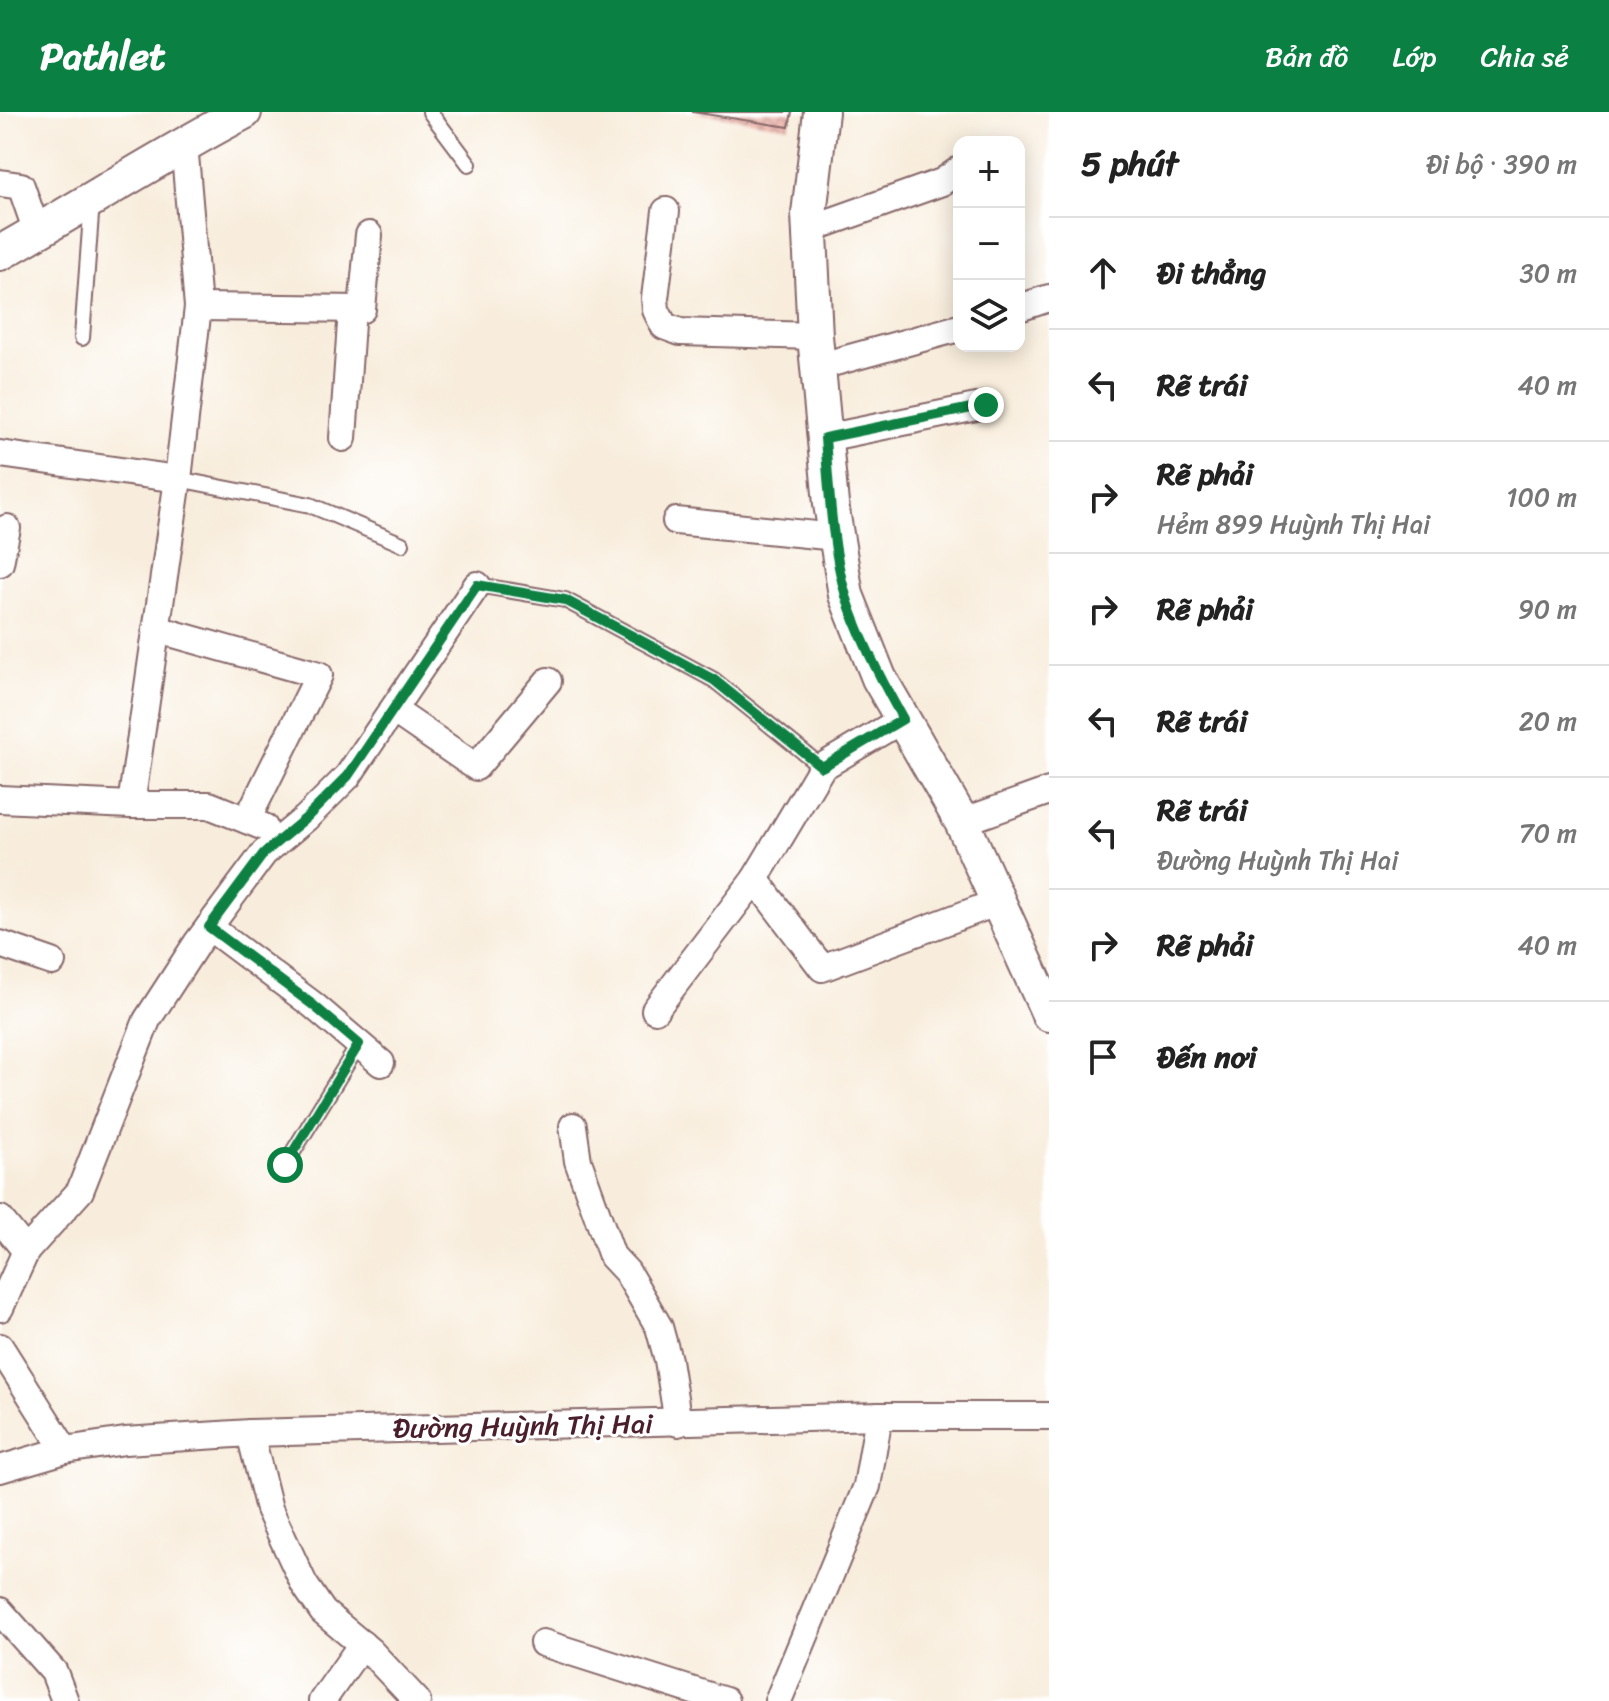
<!DOCTYPE html>
<html lang="vi">
<meta charset="utf-8">
<style>
body{margin:0;font-family:Sriracha,sans-serif;background:#f6f6f6;color:#222}
.controls{position:absolute;right:24px;top:24px;display:grid;overflow:hidden;border-radius:16px;box-shadow:0 4px 20px #0003}
.controls button{width:72px;height:72px;display:grid;place-items:center;padding:0;border:0;border-bottom:2px solid #e0e0e0;background:#fff;color:#222;font:40px sans-serif}
.stop{position:absolute;width:24px;height:24px;margin:-18px;border:6px solid #0b8043;border-radius:50%;background:#fff}
.stop.end{background:#0b8043;border-color:#fff;box-shadow:0 2px 8px #0008}
.list{margin:0;padding:0;list-style:none}
h2{display:flex;justify-content:space-between;align-items:center;height:104px;margin:0;padding:0 32px;font-size:34px}
h2 small{font-size:26px;font-weight:400;color:#767676}
.list li{display:grid;grid-template-columns:52px 1fr auto;gap:24px;align-items:center;box-sizing:border-box;height:112px;padding:0 32px;border-top:2px solid #e0e0e0}
.list b{display:block;font-size:30px;white-space:nowrap}
.list p{margin:0;font-size:26px;white-space:nowrap;color:#767676}
.list em{font-size:26px;font-style:normal;color:#767676}
.icon{flex:none;width:44px;height:44px;fill:none;stroke:currentColor;stroke-width:2;stroke-linecap:round;stroke-linejoin:round}
.map{position:relative;flex:none;width:1049px;height:1589px;overflow:hidden}
header{display:flex;align-items:center;gap:48px;box-sizing:border-box;height:112px;padding:0 40px;background:#0b8043;color:#fff}
header strong{font-size:38px}
nav{display:flex;gap:44px;margin-inline-start:auto;font-size:28px}
main{display:flex}
aside{flex:1;background:#fff}
.map>svg:first-child{display:block}
.building{fill:url(#building-cross-hatch)}
.lines{fill:none;stroke-linecap:round;stroke-linejoin:round}
.service-casing{stroke:#876769;stroke-width:18}
.minor-casing{stroke:#876769;stroke-width:30}
.tertiary-casing{stroke:#876769;stroke-width:38}
.service{stroke:#fff;stroke-width:14}
.minor{stroke:#fff;stroke-width:26}
.tertiary{stroke:#fff;stroke-width:34}
.route{stroke:#0b8043;stroke-width:10}
.labels{text-anchor:middle;dominant-baseline:central;stroke-width:6;stroke-linejoin:round;paint-order:stroke}
.street-label{font-size:28px;fill:#4a1f2b;stroke:#fff}
</style>
<header>
<strong>Pathlet</strong>
<nav><a>Bản đồ</a><a>Lớp</a><a>Chia sẻ</a></nav>
</header>
<main>
<div class="map">
<svg width="1049" height="1589" viewBox="0 0 1049 1589">
<defs>
<pattern id="building-cross-hatch" width="8" height="8" patternUnits="userSpaceOnUse" patternTransform="scale(2)"><rect width="8" height="8" fill="#eaa99e"/><path d="M0 0l8 8M0 8l8-8" fill="none" stroke="#c08981"/></pattern>
</defs>
<rect width="100%" height="100%" fill="#fff"/>
<filter id="ink" filterUnits="userSpaceOnUse"><feTurbulence type="fractalNoise" baseFrequency=".0125" numOctaves="2"/><feDisplacementMap in="SourceGraphic" scale="16" xChannelSelector="R" yChannelSelector="G"/><feConvolveMatrix kernelMatrix="1 2 1 2 8 2 1 2 1" color-interpolation-filters="sRGB"/></filter>
<filter id="wash" filterUnits="userSpaceOnUse"><feTurbulence type="fractalNoise" baseFrequency=".006" numOctaves="4" result="noise"/><feDisplacementMap in="SourceGraphic" scale="32" xChannelSelector="R" yChannelSelector="G"/><feGaussianBlur stdDeviation="1.8" result="paint"/><feColorMatrix in="noise" values="0 0 0 0 0 0 0 0 0 0 0 0 0 0 0 0 0 1.4 0 .05"/><feComposite in="paint" operator="in"/></filter>
<g filter="url(#wash)">
<rect width="100%" height="100%" fill="#f8eddc"/>
<g id="blocks">
<path class="building" d="M 692,0 L 792,0 L 789,15 Z"/>
</g>
</g>
<g filter="url(#ink)">
<use href="#blocks" fill-opacity="0" stroke="#876769" stroke-width="2"/>
<g class="lines">
<g class="service-casing">
<g id="service">
<path d="M 430,0 L 469,52"/>
<path d="M 82,226 L 92,89"/>
<path d="M 178,367 L 310,393 L 402,432"/>
<path d="M 477,473 L 565,488 L 714,568 L 822,655"/>
<path d="M 285,1053 L 359,932"/>
</g>
</g>
<g class="minor-casing">
<g id="minor">
<path d="M 0,71 L 21,74 L 37,120"/>
<path d="M 666,99 L 655,186 L 656,198 L 664,214 L 680,220 L 815,224"/>
<path d="M 810,117 L 942,70 L 959,58"/>
<path d="M 198,195 L 362,197 L 369,123"/>
<path d="M 1019,196 L 1049,186"/>
<path d="M 817,255 L 959,216"/>
<path d="M 343,326 L 352,197"/>
<path d="M 825,326 L 986,293"/>
<path d="M 0,342 L 178,367"/>
<path d="M 676,409 L 836,425"/>
<path d="M 0,451 L 7,416"/>
<path d="M 156,517 L 319,563 L 247,708"/>
<path d="M 393,598 L 476,655 L 548,569"/>
<path d="M 0,687 L 131,693 L 178,367 L 198,195 L 184,31"/>
<path d="M 131,693 L 209,693 L 264,715"/>
<path d="M 962,710 L 1049,679"/>
<path d="M 755,767 L 822,856 L 998,790"/>
<path d="M 209,815 L 313,893 L 381,951"/>
<path d="M 0,832 L 52,850"/>
<path d="M 655,898 L 755,767 L 822,655 L 903,607"/>
<path d="M 573,1014 L 578,1049 L 612,1144 L 627,1160 L 659,1215 L 668,1248 L 678,1311"/>
<path d="M 0,1107 L 26,1139"/>
<path d="M 0,1196 L 26,1139 L 80,1079 L 147,908 L 197,831 L 264,741 L 306,706 L 348,664 L 477,473"/>
<path d="M 0,1235 L 65,1338"/>
<path d="M 250,1321 L 269,1397 L 304,1472 L 323,1500 L 370,1539 L 417,1589"/>
<path d="M 0,1357 L 65,1338 L 125,1329 L 250,1321 L 879,1304 L 1049,1304"/>
<path d="M 0,1499 L 54,1560 L 65,1589"/>
<path d="M 543,1531 L 725,1589"/>
<path d="M 322,1589 L 362,1532"/>
<path d="M 778,1589 L 867,1374 L 879,1304"/>
</g>
</g>
<g class="tertiary-casing">
<g id="tertiary">
<path d="M 821,0 L 809,102 L 815,224 L 831,392 L 846,483 L 879,566 L 962,710 L 1049,902"/>
<path d="M 0,141 C 82,95 161,43 244,0"/>
</g>
</g>
<use href="#service" class="service"/>
<use href="#minor" class="minor"/>
<use href="#tertiary" class="tertiary"/>
</g>
</g>
<g class="lines" filter="url(#ink)">
<path class="route" d="M 285,1053 L 359,932 L 313,893 L 209,815 L 264,741 L 306,706 L 348,664 L 477,473 L 565,488 L 714,568 L 822,655 L 903,607 C 881,568 860,527 846,484 C 832,437 829,376 825,326 L 986,293"/>
</g>
<g class="labels">
<g class="street-label">
<text transform="translate(523 1314) rotate(-1)">Đường Huỳnh Thị Hai</text>
</g>
</g>
</svg>
<div class="controls">
<button>+</button>
<button>−</button>
<button><svg class="icon" aria-label="layers" viewBox="0 0 24 24"><path d="M12 4l9 5-9 5-9-5zM3 14l9 5 9-5"/></svg></button>
</div>
<div class="stop" style="left:285px;top:1053px"></div>
<div class="stop end" style="left:986px;top:293px"></div>
</div>
<aside>
<h2>5 phút<small>Đi bộ · 390 m</small></h2>
<ul class="list">
<li><svg class="icon" aria-label="ahead" viewBox="0 0 24 24"><path d="M12 20V5M6 11l6-6 6 6"/></svg><div><b>Đi thẳng</b></div><em>30 m</em></li>
<li><svg class="icon" aria-label="left" viewBox="0 0 24 24"><path d="M17 20v-9H6M10 6l-5 5 5 5"/></svg><div><b>Rẽ trái</b></div><em>40 m</em></li>
<li><svg class="icon" aria-label="right" viewBox="0 0 24 24"><path d="M7 20v-9h11M14 6l5 5-5 5"/></svg><div><b>Rẽ phải</b><p>Hẻm 899 Huỳnh Thị Hai</p></div><em>100 m</em></li>
<li><svg class="icon" aria-label="right" viewBox="0 0 24 24"><path d="M7 20v-9h11M14 6l5 5-5 5"/></svg><div><b>Rẽ phải</b></div><em>90 m</em></li>
<li><svg class="icon" aria-label="left" viewBox="0 0 24 24"><path d="M17 20v-9H6M10 6l-5 5 5 5"/></svg><div><b>Rẽ trái</b></div><em>20 m</em></li>
<li><svg class="icon" aria-label="left" viewBox="0 0 24 24"><path d="M17 20v-9H6M10 6l-5 5 5 5"/></svg><div><b>Rẽ trái</b><p>Đường Huỳnh Thị Hai</p></div><em>70 m</em></li>
<li><svg class="icon" aria-label="right" viewBox="0 0 24 24"><path d="M7 20v-9h11M14 6l5 5-5 5"/></svg><div><b>Rẽ phải</b></div><em>40 m</em></li>
<li><svg class="icon" aria-label="arrive" viewBox="0 0 24 24"><path d="M6 21V4h12l-3 4 3 4H6"/></svg><div><b>Đến nơi</b></div></li>
</ul>
</aside>
</main>
